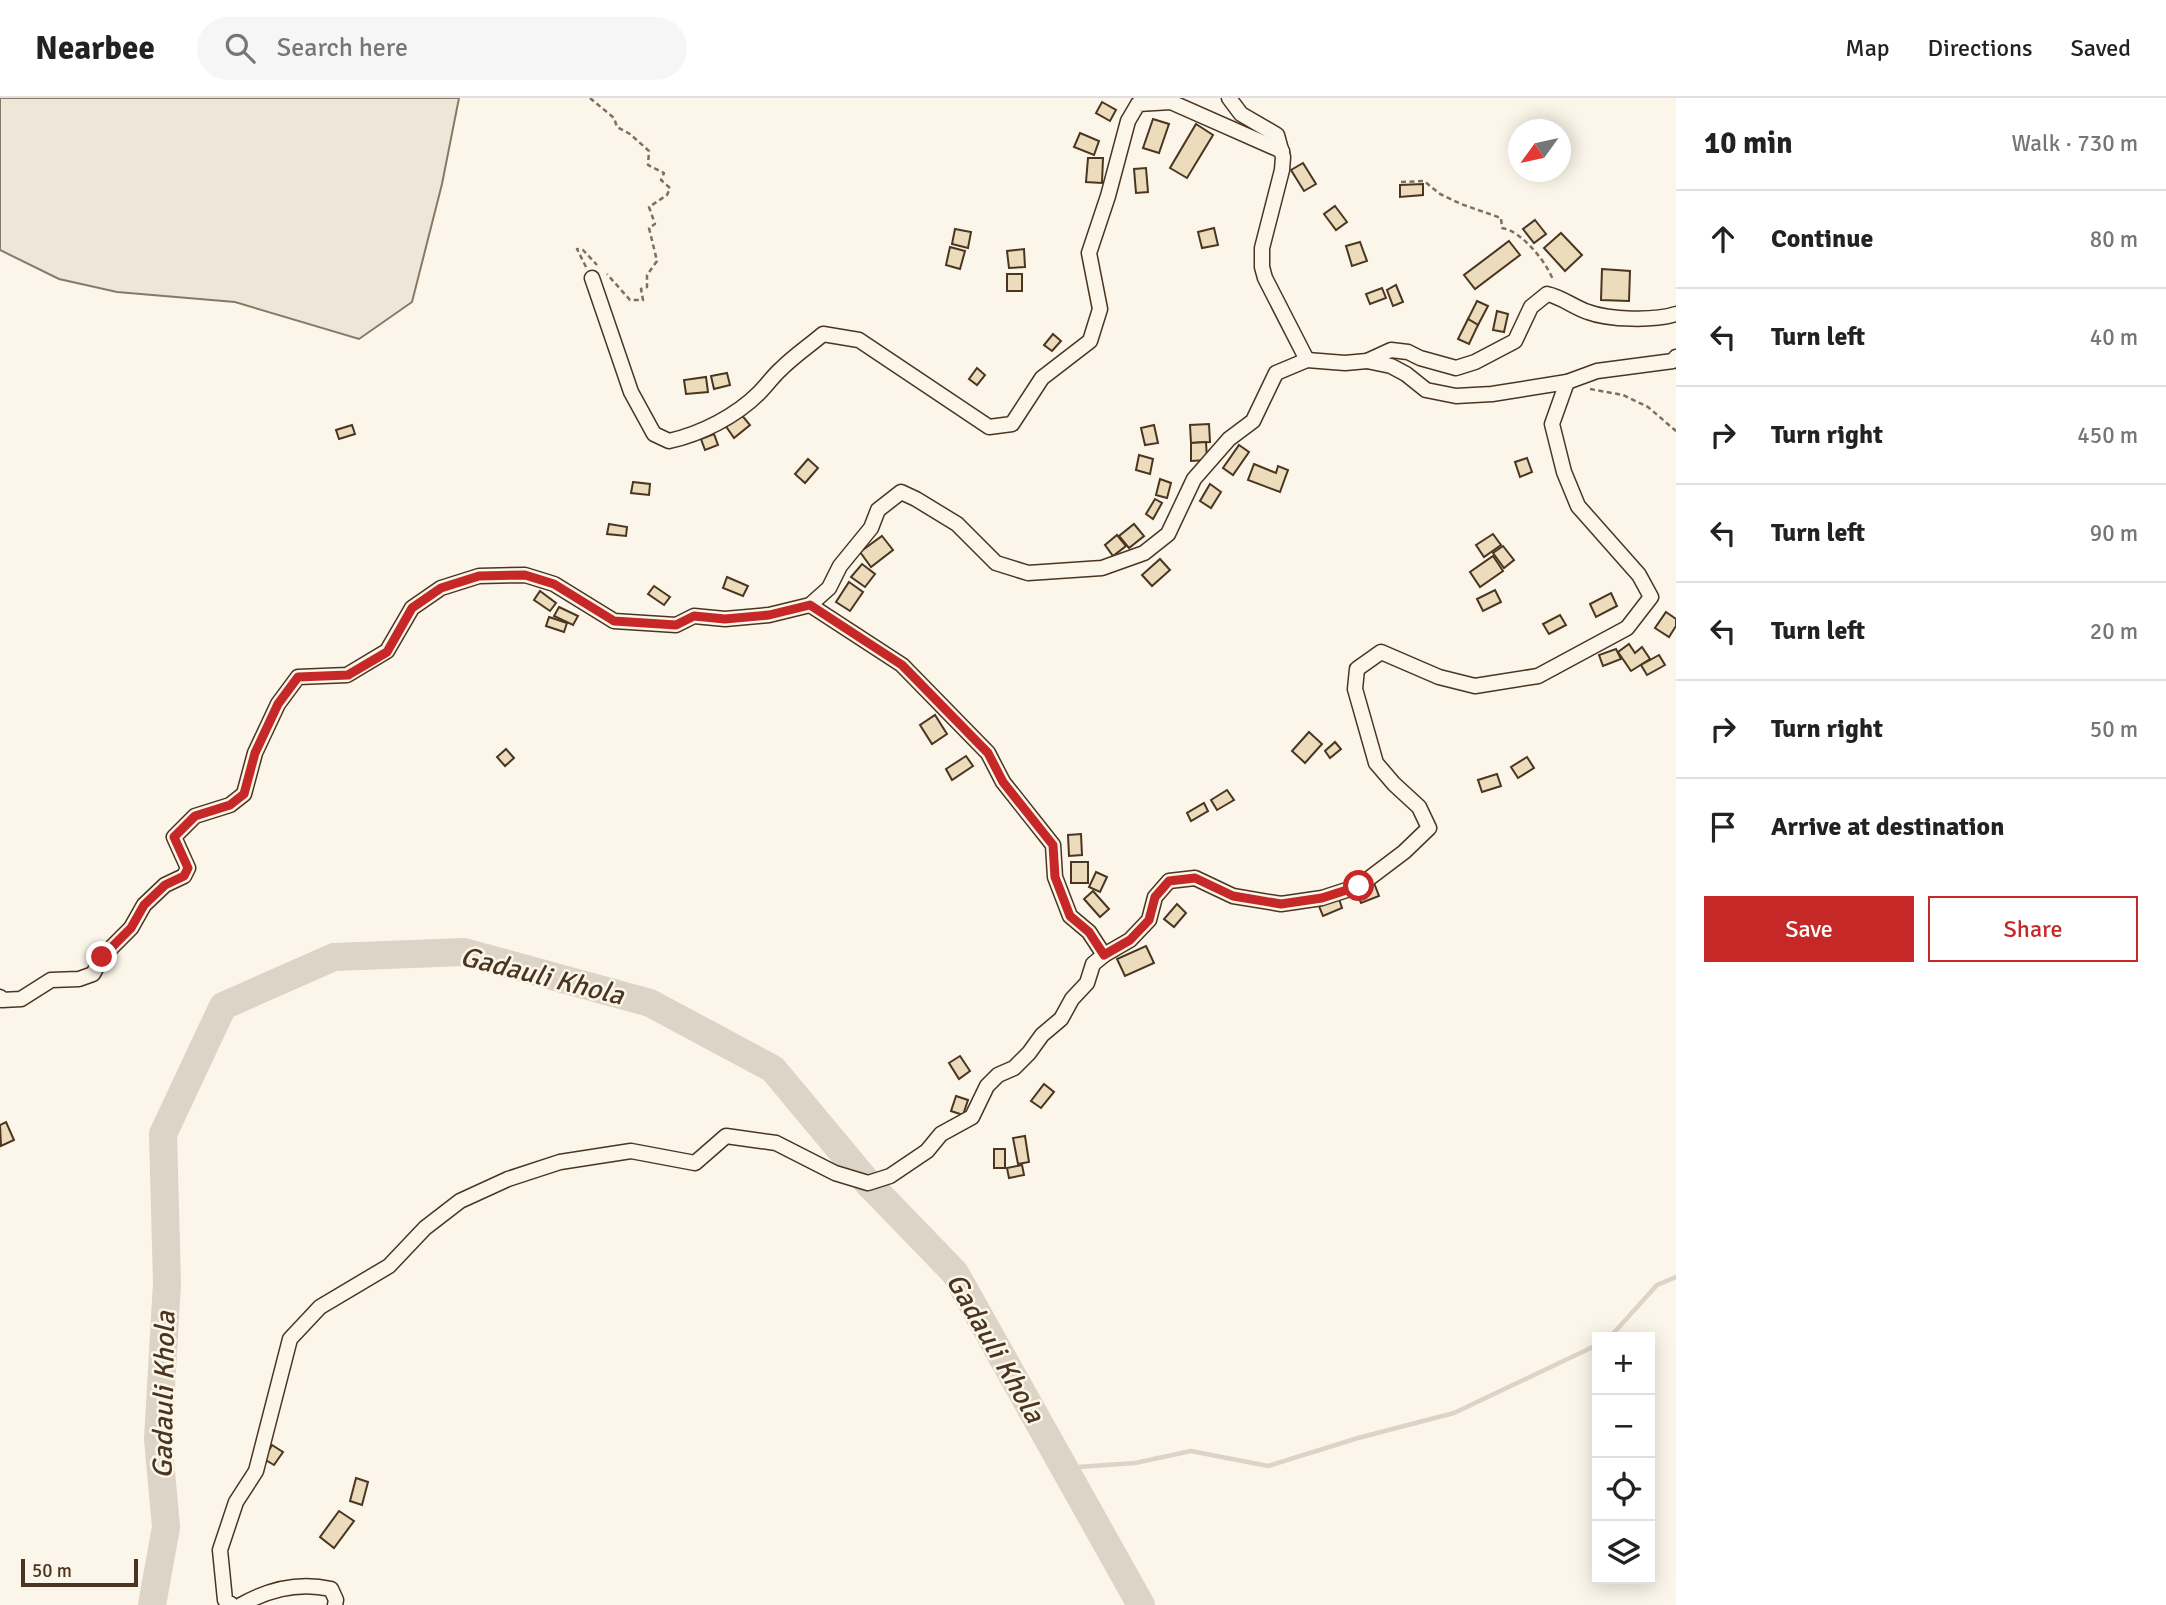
<!DOCTYPE html>
<meta charset="utf-8">
<style>
body{margin:0;font-family:Signika,sans-serif;background:#f6f6f6;color:#222}
.controls{position:absolute;right:21px;bottom:21px;display:grid;overflow:hidden;border-radius:0px;box-shadow:0 4px 18px #0003}
.controls button{width:63px;height:63px;display:grid;place-items:center;padding:0;border:0;border-bottom:2px solid #e0e0e0;background:#fff;color:#222;font:35px sans-serif}
.compass{position:absolute;left:1508px;top:21px;width:63px;height:63px;border-radius:50%;background:#fff;box-shadow:0 4px 18px #0003;rotate:237deg}
.scale{position:absolute;left:21px;bottom:18px;width:117px;box-sizing:border-box;padding-left:7px;border:4px solid #4a3520;border-top:0;font-size:19px;line-height:24px;white-space:nowrap;color:#4a3520;-webkit-text-stroke:5px #fbf6e9;paint-order:stroke}
.stop{position:absolute;width:21px;height:21px;margin:-16px;border:5px solid #c62828;border-radius:50%;background:#fff}
.stop.end{background:#c62828;border-color:#fff;box-shadow:0 2px 7px #0008}
.list{margin:0;padding:0;list-style:none}
h2{display:flex;justify-content:space-between;align-items:center;height:91px;margin:0;padding:0 28px;font-size:30px}
h2 small{font-size:23px;font-weight:400;color:#767676}
.list li{display:grid;grid-template-columns:46px 1fr auto;gap:21px;align-items:center;box-sizing:border-box;height:98px;padding:0 28px;border-top:2px solid #e0e0e0}
.list b{display:block;font-size:26px;white-space:nowrap}
.list em{font-size:23px;font-style:normal;color:#767676}
.actions{display:flex;gap:14px;padding:21px 28px}
.actions a{flex:1;padding:16px 0;border:2px solid #c62828;border-radius:0px;text-align:center;font-size:24px;color:#c62828}
.actions .main{background:#c62828;color:#fff}
.icon{flex:none;width:38px;height:38px;fill:none;stroke:currentColor;stroke-width:2;stroke-linecap:round;stroke-linejoin:round}
.map{position:relative;flex:none;width:1676px;height:1507px;overflow:hidden}
header{display:flex;align-items:center;gap:42px;box-sizing:border-box;height:98px;padding:0 35px;background:#fff;border-bottom:2px solid #e0e0e0}
header strong{font-size:33px}
nav{display:flex;gap:38px;margin-inline-start:auto;font-size:24px}
.search{width:490px;height:63px;background:#f6f6f6;display:flex;align-items:center;gap:18px;box-sizing:border-box;padding:0 24px;border-radius:38px;color:#767676;font-size:26px}
main{display:flex}
aside{flex:1;background:#fff}
.map>svg:first-child{display:block}
.green{fill:#ede6d9;stroke:#887966;stroke-width:2}
.lines{fill:none;stroke-linecap:round;stroke-linejoin:round}
.stream{stroke:#dcd4c6;stroke-width:4.5}
.river{stroke:#dcd4c6;stroke-width:28}
.building{fill:#ecdcbc;stroke:#4a3520;stroke-width:2}
.street-casing{stroke:#4a3520;stroke-width:17}
.path{stroke:#7f6f5c;stroke-width:2.5;stroke-dasharray:5 3.5;stroke-linecap:butt}
.street{stroke:#fbf6e9;stroke-width:14}
.route{stroke:#c62828;stroke-width:9}
.labels{text-anchor:middle;dominant-baseline:central;stroke-width:5;stroke-linejoin:round;paint-order:stroke}
.water-label{font-size:28px;font-style:italic;fill:#4a3520;stroke:#fbf6e9}
</style>
<header>
<strong>Nearbee</strong>
<div class="search"><svg class="icon" aria-label="search" viewBox="0 0 24 24"><circle cx="10" cy="10" r="6"/><path d="M15 15l6 6"/></svg>Search here</div>
<nav><a>Map</a><a>Directions</a><a>Saved</a></nav>
</header>
<main>
<div class="map">
<svg width="1676" height="1507" viewBox="0 0 1676 1507">
<rect width="100%" height="100%" fill="#fbf6e9"/>
<path class="green" d="M 0,0 L 459,0 L 442,86 L 412,204 L 359,241 L 235,204 L 117,194 L 59,181 L 0,152 Z"/>
<g class="lines">
<g class="stream">
<path d="M 1610,1239 L 1657,1187 L 1676,1179"/>
<path d="M 1064,1370 L 1135,1365 L 1191,1353 L 1268,1368 L 1358,1340 L 1454,1315 L 1597,1247"/>
</g>
<path class="river" d="M 152,1507 L 166,1429 L 158,1341 L 167,1185 L 163,1036 L 223,908 L 334,859 L 464,854 L 650,905 L 773,971 L 868,1085 L 955,1175 L 1141,1507"/>
</g>
<g class="building">
<path d="M 1102,4 L 1116,12 L 1110,23 L 1096,15 Z"/>
<path d="M 1153,21 L 1169,26 L 1159,55 L 1143,50 Z"/>
<path d="M 1196,26 L 1213,37 L 1187,80 L 1170,70 Z"/>
<path d="M 1080,35 L 1099,43 L 1094,57 L 1074,49 Z"/>
<path d="M 1088,60 L 1103,60 L 1102,85 L 1086,84 Z"/>
<path d="M 1303,65 L 1316,86 L 1304,93 L 1291,72 Z"/>
<path d="M 1146,70 L 1148,94 L 1136,95 L 1134,71 Z"/>
<path d="M 1423,86 L 1423,97 L 1400,99 L 1400,87 Z"/>
<path d="M 1335,108 L 1347,124 L 1336,132 L 1324,116 Z"/>
<path d="M 1535,122 L 1546,136 L 1534,145 L 1523,131 Z"/>
<path d="M 1214,130 L 1218,147 L 1202,150 L 1198,134 Z"/>
<path d="M 955,131 L 971,134 L 968,150 L 952,146 Z"/>
<path d="M 1561,135 L 1582,157 L 1565,173 L 1544,150 Z"/>
<path d="M 1509,143 L 1520,157 L 1475,191 L 1464,177 Z"/>
<path d="M 1360,144 L 1367,163 L 1352,168 L 1346,148 Z"/>
<path d="M 950,149 L 965,153 L 960,171 L 946,167 Z"/>
<path d="M 1024,151 L 1025,169 L 1009,170 L 1007,153 Z"/>
<path d="M 1602,171 L 1630,173 L 1629,203 L 1601,202 Z"/>
<rect x="1007" y="176" width="15" height="17"/>
<path d="M 1396,187 L 1403,204 L 1393,208 L 1387,192 Z"/>
<path d="M 1382,190 L 1386,200 L 1370,206 L 1366,196 Z"/>
<path d="M 1477,203 L 1488,208 L 1478,227 L 1468,221 Z"/>
<path d="M 1497,213 L 1508,216 L 1504,234 L 1493,232 Z"/>
<path d="M 1468,221 L 1478,227 L 1469,246 L 1458,241 Z"/>
<path d="M 1053,236 L 1061,243 L 1052,253 L 1044,247 Z"/>
<path d="M 977,270 L 985,277 L 977,287 L 969,281 Z"/>
<path d="M 727,275 L 730,287 L 714,291 L 711,278 Z"/>
<path d="M 706,279 L 708,294 L 686,296 L 684,282 Z"/>
<path d="M 740,315 L 750,327 L 734,340 L 725,327 Z"/>
<path d="M 1209,326 L 1210,344 L 1191,345 L 1190,327 Z"/>
<path d="M 352,327 L 355,336 L 339,341 L 336,332 Z"/>
<path d="M 1154,327 L 1158,345 L 1145,347 L 1141,330 Z"/>
<path d="M 714,336 L 718,347 L 705,352 L 701,341 Z"/>
<path d="M 1206,344 L 1207,362 L 1191,363 L 1191,345 Z"/>
<path d="M 1239,347 L 1249,354 L 1233,377 L 1223,370 Z"/>
<path d="M 1139,357 L 1153,361 L 1150,376 L 1136,372 Z"/>
<path d="M 1527,360 L 1532,374 L 1520,379 L 1515,364 Z"/>
<path d="M 808,361 L 818,370 L 805,385 L 795,376 Z"/>
<path d="M 1254,366 L 1276,375 L 1278,368 L 1288,372 L 1280,394 L 1248,382 Z"/>
<path d="M 1160,381 L 1171,385 L 1167,400 L 1156,397 Z"/>
<path d="M 633,384 L 650,386 L 649,397 L 631,395 Z"/>
<path d="M 1210,386 L 1221,394 L 1211,410 L 1200,403 Z"/>
<path d="M 1155,401 L 1162,405 L 1153,421 L 1146,416 Z"/>
<path d="M 609,426 L 627,429 L 626,438 L 607,436 Z"/>
<path d="M 1134,426 L 1144,438 L 1129,450 L 1119,438 Z"/>
<path d="M 1493,436 L 1501,447 L 1484,459 L 1476,447 Z"/>
<path d="M 1117,437 L 1126,448 L 1113,458 L 1105,447 Z"/>
<path d="M 882,438 L 893,452 L 871,469 L 860,454 Z"/>
<path d="M 1503,448 L 1514,462 L 1504,470 L 1493,455 Z"/>
<path d="M 1493,458 L 1503,473 L 1480,489 L 1470,474 Z"/>
<path d="M 1160,461 L 1170,472 L 1152,488 L 1142,477 Z"/>
<path d="M 862,466 L 875,476 L 865,489 L 851,479 Z"/>
<path d="M 727,479 L 748,488 L 743,498 L 723,490 Z"/>
<path d="M 849,484 L 863,494 L 850,513 L 836,504 Z"/>
<path d="M 654,488 L 670,499 L 664,507 L 648,496 Z"/>
<path d="M 1495,492 L 1501,504 L 1483,513 L 1477,501 Z"/>
<path d="M 540,493 L 556,505 L 550,513 L 534,502 Z"/>
<path d="M 1611,495 L 1617,508 L 1596,519 L 1590,506 Z"/>
<path d="M 559,509 L 578,518 L 573,527 L 554,518 Z"/>
<path d="M 1666,514 L 1676,521 L 1676,528 L 1669,539 L 1655,530 Z"/>
<path d="M 1560,517 L 1566,527 L 1549,536 L 1543,526 Z"/>
<path d="M 549,519 L 567,525 L 564,534 L 546,528 Z"/>
<path d="M 1629,546 L 1635,555 L 1642,549 L 1650,561 L 1631,573 L 1618,554 Z"/>
<path d="M 1616,551 L 1621,561 L 1603,568 L 1599,557 Z"/>
<path d="M 1659,557 L 1665,567 L 1647,577 L 1641,567 Z"/>
<path d="M 935,617 L 947,636 L 932,646 L 920,627 Z"/>
<path d="M 1309,634 L 1322,646 L 1305,665 L 1292,653 Z"/>
<path d="M 1335,644 L 1341,651 L 1330,660 L 1325,653 Z"/>
<path d="M 506,651 L 514,660 L 505,668 L 497,659 Z"/>
<path d="M 966,658 L 973,668 L 952,682 L 946,671 Z"/>
<path d="M 1527,659 L 1534,670 L 1518,680 L 1511,669 Z"/>
<path d="M 1497,676 L 1501,688 L 1482,694 L 1478,682 Z"/>
<path d="M 1227,692 L 1234,702 L 1217,712 L 1211,702 Z"/>
<path d="M 1204,705 L 1208,713 L 1191,723 L 1187,715 Z"/>
<path d="M 1081,736 L 1082,757 L 1069,758 L 1068,737 Z"/>
<rect x="1071" y="764" width="17" height="21"/>
<path d="M 1096,774 L 1107,779 L 1100,794 L 1089,789 Z"/>
<path d="M 1374,785 L 1379,798 L 1361,805 L 1356,793 Z"/>
<path d="M 1093,793 L 1109,811 L 1100,819 L 1084,801 Z"/>
<path d="M 1339,801 L 1342,810 L 1323,818 L 1319,808 Z"/>
<path d="M 1177,806 L 1186,815 L 1174,829 L 1164,821 Z"/>
<path d="M 1146,848 L 1154,865 L 1125,878 L 1117,861 Z"/>
<path d="M 960,958 L 970,973 L 959,981 L 949,965 Z"/>
<path d="M 1044,986 L 1054,994 L 1041,1010 L 1031,1003 Z"/>
<path d="M 956,998 L 968,1002 L 963,1017 L 951,1013 Z"/>
<path d="M 6,1024 L 14,1042 L 1,1048 L 0,1027 Z"/>
<path d="M 1025,1038 L 1029,1064 L 1018,1066 L 1013,1040 Z"/>
<rect x="994" y="1051" width="11" height="19"/>
<path d="M 1022,1067 L 1024,1077 L 1009,1080 L 1007,1070 Z"/>
<path d="M 272,1347 L 283,1354 L 274,1367 L 264,1361 Z"/>
<path d="M 356,1380 L 368,1384 L 362,1407 L 350,1403 Z"/>
<path d="M 339,1413 L 354,1423 L 334,1450 L 320,1439 Z"/>
</g>
<g class="lines">
<g class="street-casing">
<g id="street">
<path d="M 1229,0 L 1241,16 L 1277,37 L 1283,59 L 1282,72 L 1262,150 L 1262,169 L 1265,180 L 1307,262"/>
<path d="M 592,180 L 631,294 L 654,336 L 669,343 C 701,336 736,318 759,295 C 767,287 773,278 781,271 C 794,258 809,248 823,236 L 859,242 L 989,329 L 1012,326 L 1042,280 L 1090,243 L 1100,211 L 1089,155 L 1108,98 L 1128,23 L 1138,6 L 1171,4 L 1282,53"/>
<path d="M 1367,263 L 1391,268 L 1406,276 L 1426,292 L 1456,298 L 1492,296 L 1567,284 L 1597,273 L 1673,263 L 1676,259"/>
<path d="M 1104,857 L 1130,842 L 1149,822 L 1155,799 L 1169,783 L 1195,780 L 1233,798 L 1281,806 L 1322,800 L 1359,788 L 1404,754 L 1429,730 L 1419,709 L 1394,686 L 1376,665 L 1355,591 L 1357,571 L 1381,554 L 1439,579 L 1475,588 L 1538,578 L 1627,530 L 1651,499 L 1639,477 L 1578,408 L 1564,374 L 1552,326 L 1567,284"/>
<path d="M 0,899 L 2,902 L 21,901 L 51,882 L 79,881 L 93,876 L 102,859 L 131,830 L 144,807 L 165,787 L 184,778 L 188,770 L 174,739 L 195,718 L 230,707 L 244,696 L 255,655 L 278,606 L 298,579 L 347,577 L 387,553 L 412,510 L 441,490 L 479,478 L 525,477 L 554,486 L 614,523 L 676,527 L 694,518 L 725,521 L 769,517 L 810,507 L 829,490 L 840,468 L 871,430 L 878,412 L 901,394 L 916,401 L 957,426 L 996,465 L 1028,475 L 1102,470 L 1144,455 L 1168,436 L 1194,381 L 1229,341 L 1253,323 L 1276,275 L 1307,262 L 1345,265 L 1367,263 L 1391,252 L 1408,254 L 1420,260 L 1456,270 L 1475,264 L 1515,243 L 1531,209 L 1547,196 C 1562,199 1573,209 1588,214 C 1609,222 1654,223 1676,216"/>
<path d="M 232,1507 L 225,1502 L 220,1452 L 236,1404 L 256,1373 L 290,1241 L 320,1209 L 389,1168 L 425,1130 L 460,1103 L 508,1081 L 560,1064 L 631,1053 L 695,1065 L 726,1038 L 776,1045 L 835,1075 L 868,1085 L 890,1078 L 927,1053 L 941,1036 L 972,1019 L 987,988 L 998,977 L 1014,970 L 1029,955 L 1042,937 L 1061,921 L 1072,901 L 1087,885 L 1093,866 L 1104,857 L 1089,834 L 1070,818 L 1055,779 L 1053,747 L 1003,684 L 988,655 L 902,567 L 810,507"/>
<path d="M 241,1507 C 269,1491 300,1484 331,1491 L 336,1502 L 335,1507"/>
</g>
</g>
<g class="path">
<path d="M 590,0 L 614,20 L 617,29 L 630,36 L 649,53 L 648,67 L 664,75 L 661,82 L 670,90 L 667,97 L 649,109 L 655,126 L 649,130 L 657,163 L 647,177 L 647,189 L 641,191 L 643,202 L 630,202 L 607,176"/>
<path d="M 1401,84 L 1424,83 L 1440,96 L 1461,106 L 1501,120 L 1502,130 C 1522,133 1547,165 1553,182"/>
<path d="M 586,169 L 577,151 L 583,152 L 597,167"/>
<path d="M 1590,291 L 1623,297 L 1648,309 L 1676,333"/>
</g>
<use href="#street" class="street"/>
</g>
<g class="lines">
<path class="route" d="M 102,859 L 131,830 L 144,807 L 165,787 L 184,778 L 188,770 L 174,739 L 195,718 L 230,707 L 244,696 L 255,655 L 278,606 L 298,579 L 348,577 L 387,554 L 412,510 L 441,490 L 479,478 L 525,477 L 554,486 L 614,523 L 676,527 L 694,518 L 725,521 L 769,517 L 810,507 L 902,567 L 988,655 L 1003,684 L 1053,747 L 1055,779 L 1070,818 L 1089,834 L 1104,857 L 1130,842 L 1149,822 L 1155,799 L 1169,783 L 1195,780 L 1233,798 L 1281,806 L 1322,800 L 1359,788"/>
</g>
<g class="labels">
<g class="water-label">
<text transform="translate(542 878) rotate(14)">Gadauli Khola</text>
<text transform="translate(995 1250) rotate(60)">Gadauli Khola</text>
<text transform="translate(164 1297) rotate(-89)">Gadauli Khola</text>
</g>
</g>
</svg>
<div class="controls">
<button>+</button>
<button>−</button>
<button><svg class="icon" aria-label="locate" viewBox="0 0 24 24"><circle cx="12" cy="12" r="6"/><path d="M12 2v4M12 18v4M2 12h4M18 12h4"/></svg></button>
<button><svg class="icon" aria-label="layers" viewBox="0 0 24 24"><path d="M12 4l9 5-9 5-9-5zM3 14l9 5 9-5"/></svg></button>
</div>
<svg class="compass" viewBox="-18 -18 36 36"><path d="M0-13l5 13h-10z" fill="#e53935"/><path d="M0 13l5-13h-10z" fill="#767676"/></svg>
<div class="scale">50 m</div>
<div class="stop" style="left:1359px;top:788px"></div>
<div class="stop end" style="left:102px;top:859px"></div>
</div>
<aside>
<h2>10 min<small>Walk · 730 m</small></h2>
<ul class="list">
<li><svg class="icon" aria-label="ahead" viewBox="0 0 24 24"><path d="M12 20V5M6 11l6-6 6 6"/></svg><div><b>Continue</b></div><em>80 m</em></li>
<li><svg class="icon" aria-label="left" viewBox="0 0 24 24"><path d="M17 20v-9H6M10 6l-5 5 5 5"/></svg><div><b>Turn left</b></div><em>40 m</em></li>
<li><svg class="icon" aria-label="right" viewBox="0 0 24 24"><path d="M7 20v-9h11M14 6l5 5-5 5"/></svg><div><b>Turn right</b></div><em>450 m</em></li>
<li><svg class="icon" aria-label="left" viewBox="0 0 24 24"><path d="M17 20v-9H6M10 6l-5 5 5 5"/></svg><div><b>Turn left</b></div><em>90 m</em></li>
<li><svg class="icon" aria-label="left" viewBox="0 0 24 24"><path d="M17 20v-9H6M10 6l-5 5 5 5"/></svg><div><b>Turn left</b></div><em>20 m</em></li>
<li><svg class="icon" aria-label="right" viewBox="0 0 24 24"><path d="M7 20v-9h11M14 6l5 5-5 5"/></svg><div><b>Turn right</b></div><em>50 m</em></li>
<li><svg class="icon" aria-label="arrive" viewBox="0 0 24 24"><path d="M6 21V4h12l-3 4 3 4H6"/></svg><div><b>Arrive at destination</b></div></li>
</ul>
<div class="actions"><a class="main">Save</a><a>Share</a></div>
</aside>
</main>
